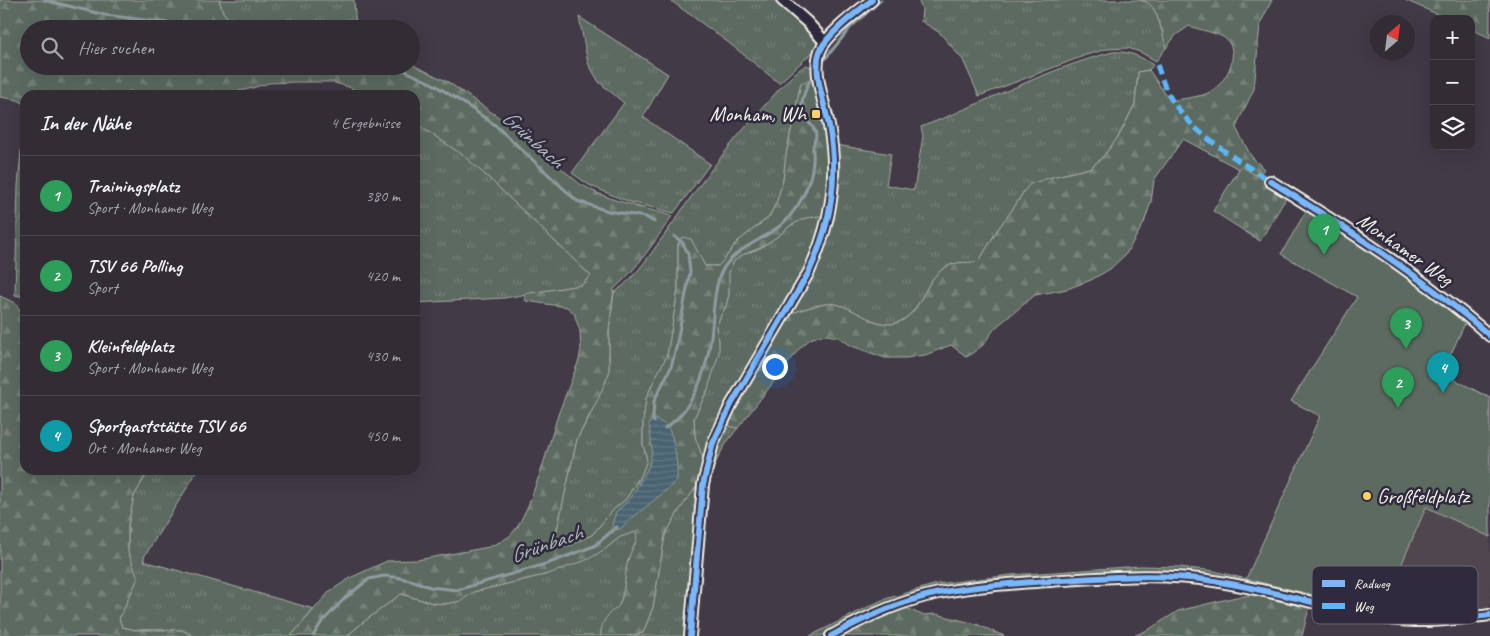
<!DOCTYPE html>
<html lang="de">
<meta charset="utf-8">
<style>
body{margin:0;font-family:Caveat,sans-serif;background:#3d3841;color:#f1f3f6}
.controls{position:absolute;right:15px;top:15px;display:grid;overflow:hidden;border-radius:10px;box-shadow:0 5px 20px #0002}
.controls button{width:45px;height:45px;display:grid;place-items:center;padding:0;border:0;border-bottom:1px solid #4d4850;background:#322c35;color:#f1f3f6;font:25px sans-serif}
.compass{position:absolute;left:1370px;top:15px;width:45px;height:45px;border-radius:50%;background:#322c35;box-shadow:0 5px 20px #0002;rotate:28deg}
.you{position:absolute;left:774px;top:366px;width:18px;height:18px;margin:-12px;border:4px solid #fff;border-radius:50%;background:#1a73e8;box-shadow:0 0 0 8px #1a73e833}
.badge{display:grid;place-items:center;width:32px;height:32px;border-radius:50%;background:#ea580c;color:#fff;font-size:16px;font-weight:700}
.pin{position:absolute;translate:-50% -41px;filter:drop-shadow(0 1px 2px #0008)}
.pin::after{content:'';position:absolute;top:26px;width:18px;height:15px;background:inherit;clip-path:polygon(0 0,100% 0,50% 100%)}
.list{margin:0;padding:0;list-style:none}
h2{display:flex;justify-content:space-between;align-items:center;height:65px;margin:0;padding:0 20px;font-size:21px}
h2 small{font-size:16px;font-weight:400;color:#a8a7ad}
.list li{display:grid;grid-template-columns:32px 1fr auto;gap:15px;align-items:center;box-sizing:border-box;height:80px;padding:0 20px;border-top:1px solid #4d4850}
.list b{display:block;font-size:19px;white-space:nowrap}
.list p{margin:0;font-size:16px;white-space:nowrap;color:#a8a7ad}
.list em{font-size:16px;font-style:normal;color:#a8a7ad}
.icon{flex:none;width:28px;height:28px;fill:none;stroke:currentColor;stroke-width:2;stroke-linecap:round;stroke-linejoin:round}
.map{position:relative;flex:none;width:1490px;height:636px;overflow:hidden}
.search{position:absolute;background:#322c35;box-shadow:0 5px 20px #0002;left:20px;top:20px;width:400px;height:55px;display:flex;align-items:center;gap:12px;box-sizing:border-box;padding:0 18px;border-radius:28px;color:#a8a7ad;font-size:19px}
.panel{position:absolute;background:#322c35;box-shadow:0 5px 20px #0002;left:20px;top:90px;width:400px;height:385px;border-radius:15px}
.map>svg:first-child{display:block}
.built{fill:#50464e}
.grass{fill:url(#grass-tufts);stroke:#a8aea4}
.forest{fill:url(#forest-firs);stroke:#a8aea4}
.cemetery{fill:url(#cemetery-stones);stroke:#a8aea4}
.garden{fill:#5c6a60;stroke:#a8aea4}
.water{fill:url(#water-rules);stroke:#8e9ca1}
.lines{fill:none;stroke-linecap:round;stroke-linejoin:round}
.stream{stroke:#8e9ca1;stroke-width:3}
.street-casing{stroke:#f4f1e8;stroke-width:14}
.street{stroke:#2f2a3d;stroke-width:10}
.quiet{stroke:#5cb8fa;stroke-width:5;stroke-dasharray:10 5;stroke-linecap:butt}
.cycleway-casing{stroke:#2f2a3d;stroke-width:9}
.cycleway{stroke:#7ab7fb;stroke-width:6}
.poi-dot{fill:#ffd166;stroke:#2f2a3d;stroke-width:2}
.labels{text-anchor:middle;dominant-baseline:central;stroke-width:5;stroke-linejoin:round;paint-order:stroke}
.poi-label{font-size:21px;fill:#f4f1e8;stroke:#2f2a3d;text-anchor:end}
.street-label{font-size:21px;fill:#f4f1e8;stroke:#2f2a3d}
.water-label{font-size:22px;font-style:italic;fill:#b0b8b9;stroke:#2f2a3d}
.key{fill:#2f2a3d;stroke:#6a6670;stroke-width:1}
.key-label{font-size:14px;fill:#f4f1e8}
</style>
<div class="map">
<svg width="1490" height="636" viewBox="0 0 1490 636">
<defs>
<pattern id="grass-tufts" width="24" height="20" patternUnits="userSpaceOnUse" patternTransform="scale(1.25)"><rect width="24" height="20" fill="#5c6a60"/><path d="M3 7l-1-3M5 7V3M7 7l1-3M15 17l-1-3M17 17v-4M19 17l1-3" fill="none" stroke="#748077"/></pattern>
<pattern id="forest-firs" width="22" height="20" patternUnits="userSpaceOnUse" patternTransform="scale(1.25)"><rect width="22" height="20" fill="#5c6a60"/><path d="M5 1l3.5 6h-7zM16 11l3.5 6h-7z" fill="#748077"/></pattern>
<pattern id="cemetery-stones" width="16" height="16" patternUnits="userSpaceOnUse" patternTransform="scale(1.25)"><rect width="16" height="16" fill="#5c6a60"/><path d="M2 7V4a2 2 0 0 1 4 0v3zM10 15v-3a2 2 0 0 1 4 0v3z" fill="#748077"/></pattern>
<pattern id="water-rules" width="6" height="5" patternUnits="userSpaceOnUse" patternTransform="scale(1.25)"><rect width="6" height="5" fill="#4a6372"/><path d="M0 2.5h6" fill="none" stroke="#657a86"/></pattern>
</defs>
<rect width="100%" height="100%" fill="#423a47"/>
<filter id="ink" filterUnits="userSpaceOnUse"><feTurbulence type="fractalNoise" baseFrequency=".02" numOctaves="2"/><feDisplacementMap in="SourceGraphic" scale="10" xChannelSelector="R" yChannelSelector="G"/><feConvolveMatrix kernelMatrix="1 2 1 2 8 2 1 2 1" color-interpolation-filters="sRGB"/></filter>
<g filter="url(#ink)">
<path class="built" d="M 1426,507 L 1490,537 L 1490,608 L 1424,613 L 1401,613 L 1382,610 Z"/>
<g class="grass">
<path d="M 219,0 L 354,0 L 356,29 L 289,29 L 231,22 L 223,12 Z"/>
<path d="M 670,0 L 777,0 L 813,33 L 818,43 L 816,49 L 779,83 L 729,43 Z"/>
<path d="M 918,0 L 1140,0 C 1142,1 1145,1 1148,2 C 1157,7 1164,38 1166,48 L 1156,61 L 1140,52 L 1128,48 L 1107,49 L 1086,55 L 979,96 L 963,60 L 940,33 L 921,21 L 922,9 Z"/>
<path d="M 579,17 L 668,74 L 643,117 L 710,164 L 674,213 L 630,202 L 614,196 L 589,185 L 572,173 L 624,103 L 599,82 L 588,63 Z"/>
<path d="M 1113,52 C 1129,51 1140,56 1153,65 L 1149,70 L 1138,72 L 1135,104 L 1119,136 L 1101,159 L 1090,168 L 1052,177 L 1024,191 L 1015,206 L 998,229 L 982,256 L 976,262 C 966,263 956,262 946,267 C 922,280 924,313 896,323 C 876,329 854,307 835,304 C 824,302 800,310 790,314 L 818,262 L 836,145 L 891,154 L 886,185 L 914,190 L 923,136 L 921,127 C 985,103 1046,69 1113,52 Z"/>
<path d="M 806,65 L 814,68 L 815,77 L 801,83 L 786,155 L 783,180 L 777,201 L 769,217 L 737,242 L 724,260 L 718,266 L 705,266 L 682,238 L 678,245 L 678,290 L 667,356 L 655,378 L 646,399 L 643,422 L 643,444 L 647,460 L 642,473 L 626,499 L 614,509 L 592,535 L 562,548 L 556,543 L 556,534 L 577,439 L 589,417 L 609,373 L 609,330 L 614,293 C 639,275 655,247 673,223 C 701,182 731,142 765,105 C 778,91 790,75 806,65 Z"/>
<path d="M 25,106 L 25,297 L 15,295 L 18,186 Z"/>
<path d="M 415,123 L 463,155 L 492,181 L 591,276 L 581,285 L 504,298 L 415,303 Z"/>
<path d="M 823,216 L 811,258 L 704,461 L 695,437 L 694,418 L 708,389 L 719,341 L 716,328 L 720,317 L 726,306 L 729,294 L 728,272 L 734,261 L 742,255 L 760,248 L 778,236 L 790,226 L 805,218 Z"/>
<path d="M 726,423 L 732,427 L 738,428 C 716,454 712,470 705,502 L 713,455 Z"/>
<path d="M 149,470 L 198,470 L 144,557 L 144,561 L 314,609 L 291,636 L 193,636 L 182,630 L 136,630 L 122,627 L 119,619 L 138,578 L 128,552 L 128,525 L 134,496 Z"/>
<path d="M 700,482 L 686,636 L 627,636 L 643,633 L 653,607 L 665,535 L 680,509 Z"/>
<path d="M 636,531 L 638,538 L 629,557 L 623,593 L 619,606 L 609,614 L 601,632 L 601,636 L 347,636 L 362,623 L 401,594 L 433,603 L 445,604 L 461,601 L 473,592 L 548,574 L 605,549 L 620,537 Z"/>
<path d="M 1141,566 L 1179,567 L 1214,571 L 1246,579 L 1249,584 L 1225,578 L 964,585 L 840,626 L 821,636 L 810,636 L 882,600 L 937,584 L 1011,575 Z"/>
</g>
<g class="forest">
<path d="M 0,0 L 219,0 L 223,12 L 231,22 L 289,29 L 29,29 L 29,66 L 411,66 L 411,64 L 448,82 L 507,123 L 580,184 L 597,193 L 615,200 L 672,216 C 654,242 638,268 614,289 L 609,330 L 609,373 L 599,397 L 577,439 L 556,534 L 557,543 L 562,548 L 592,535 L 614,509 L 626,499 L 642,473 L 647,460 L 643,444 L 643,422 L 646,399 L 655,378 L 667,356 L 678,290 L 678,245 L 682,237 L 691,239 L 705,266 L 718,266 L 724,260 L 737,242 L 769,217 L 777,201 L 783,180 L 786,155 L 801,83 L 815,77 L 829,150 L 828,192 L 823,216 L 805,218 L 790,226 L 778,236 L 760,248 L 742,255 L 734,261 L 729,272 L 729,294 L 726,306 L 720,317 L 716,328 L 719,341 L 719,353 L 708,389 L 694,418 L 695,437 L 704,461 L 700,482 L 680,509 L 665,535 L 653,607 L 643,633 L 627,636 L 601,636 C 600,628 604,620 609,614 C 612,610 618,609 620,603 C 626,589 624,572 629,557 C 632,547 639,542 636,532 L 620,537 L 605,549 L 589,559 L 548,574 L 473,592 L 461,601 L 445,604 L 433,603 L 401,594 L 362,623 L 347,636 L 291,636 L 330,591 L 352,577 L 387,561 L 417,560 L 489,547 L 502,541 L 510,536 L 518,526 L 528,506 L 542,468 L 558,415 L 579,360 L 581,349 L 580,331 L 574,313 L 567,307 L 526,301 L 524,294 L 581,285 L 591,276 L 492,181 L 463,155 L 415,123 L 415,95 L 363,95 L 349,87 L 331,82 L 296,82 L 269,83 L 228,95 L 25,95 L 25,105 L 18,100 L 0,97 Z"/>
<path d="M 1140,0 L 1272,0 L 1260,24 L 1254,89 L 1239,120 L 1236,128 L 1251,156 L 1264,169 L 1258,177 L 1241,167 L 1239,169 L 1183,139 L 1154,180 L 1151,202 L 1144,223 L 1126,254 L 1110,269 L 1091,280 L 1067,289 L 1035,295 L 995,328 L 983,345 L 967,357 L 951,345 L 925,355 L 906,358 L 885,358 L 852,346 L 838,337 L 827,335 L 819,336 L 810,339 L 799,349 L 738,428 L 732,427 L 726,423 L 790,314 C 800,310 824,302 835,304 C 854,307 876,329 896,323 C 924,314 922,280 946,267 C 956,261 966,263 976,262 L 982,256 L 998,229 L 1015,206 L 1024,191 L 1030,184 L 1052,177 L 1090,168 L 1101,159 L 1119,136 L 1135,104 L 1138,72 L 1149,70 L 1170,101 C 1180,99 1200,97 1208,93 C 1225,85 1242,55 1226,39 C 1221,34 1197,29 1189,26 L 1176,35 L 1166,48 C 1164,38 1157,7 1148,3 C 1145,1 1142,1 1140,0 Z"/>
<path d="M 1405,0 L 1490,0 L 1490,38 L 1471,29 L 1471,19 L 1448,19 Z"/>
<path d="M 0,296 L 15,303 L 25,317 L 25,470 L 149,470 L 134,496 L 128,525 L 128,552 L 138,578 L 119,619 L 122,627 L 136,630 L 182,630 L 193,636 L 0,636 Z"/>
<path d="M 1254,595 L 1309,608 L 1302,636 L 1133,636 L 1148,630 L 1178,611 L 1236,597 Z"/>
<path d="M 904,607 L 922,615 L 936,614 L 976,624 L 1004,636 L 839,636 L 878,617 Z"/>
</g>
<path class="cemetery" d="M 1241,166 L 1288,195 L 1260,241 L 1213,211 Z"/>
<path class="garden" d="M 1306,211 L 1387,262 L 1467,319 L 1442,373 L 1490,398 L 1490,537 L 1426,507 L 1382,610 L 1347,603 L 1246,579 L 1320,416 L 1291,401 L 1357,297 L 1281,254 Z"/>
<path class="water" d="M 653,418 C 657,420 663,423 666,426 C 675,434 678,468 677,480 C 660,497 639,511 620,529 L 615,530 L 612,525 L 616,512 L 631,498 L 649,466 L 652,450 L 649,424 Z"/>
<g class="lines">
<g class="stream">
<path d="M 44,0 L 105,15 L 217,29"/>
<path d="M 821,64 L 850,28 L 881,0"/>
<path d="M 395,66 L 433,84 L 465,104 L 495,125 L 577,201 L 608,211 L 646,217 L 654,222"/>
<path d="M 654,422 L 653,418 L 654,401 L 671,367 L 676,348 L 690,272 L 688,254 L 683,243 L 674,236"/>
<path d="M 665,428 C 692,411 706,373 710,343 C 714,321 712,297 720,275 C 731,249 760,242 781,225 C 793,214 803,200 808,184 C 812,173 814,162 813,151 C 812,145 815,142 816,136 C 816,127 807,121 801,115 C 801,99 806,85 815,73"/>
<path d="M 313,636 L 321,623 L 345,598 L 369,579 L 384,576 L 395,577 L 410,580 L 430,587 L 457,590 L 549,563 L 594,546 L 617,527"/>
</g>
<g class="street-casing">
<g id="street">
<path d="M 782,0 L 807,22 L 825,42"/>
<path d="M 1270,181 C 1346,228 1423,277 1490,336"/>
<path d="M 690,636 L 703,485 L 713,443 L 731,405 L 809,272 C 831,223 839,179 829,126 C 825,104 812,72 820,51 C 827,34 857,12 872,0"/>
<path d="M 831,636 C 865,617 900,601 939,593 C 980,585 1022,583 1063,580 C 1114,577 1164,573 1214,581 C 1253,587 1291,597 1329,606 C 1357,613 1386,620 1415,621 C 1440,622 1465,618 1490,615"/>
</g>
</g>
<use href="#street" class="street"/>
<path class="quiet" d="M 1157,65 C 1161,75 1164,88 1170,97 C 1193,135 1234,157 1270,181"/>
<g class="cycleway-casing">
<g id="cycleway">
<path d="M 1270,181 C 1346,228 1423,277 1490,336"/>
<path d="M 690,636 L 703,485 L 713,443 L 731,405 L 809,272 C 831,223 839,179 829,126 C 825,104 812,72 820,51 C 827,34 857,12 872,0"/>
<path d="M 831,636 C 865,617 900,601 939,593 C 980,585 1022,583 1063,580 C 1114,577 1164,573 1214,581 C 1253,587 1291,597 1329,606 C 1357,613 1386,620 1415,621 C 1440,622 1465,618 1490,615"/>
</g>
</g>
<use href="#cycleway" class="cycleway"/>
</g>
</g>
<g class="poi-dot">
<rect x="811" y="109" width="10" height="10" rx="2.5"/>
<circle cx="1367" cy="496" r="5"/>
</g>
<g class="labels">
<g class="poi-label">
<text x="806" y="114">Monham, Wh</text>
<text x="1377" y="496" text-anchor="start">Großfeldplatz</text>
</g>
<g class="street-label">
<text transform="translate(1405 249) rotate(35)">Monhamer Weg</text>
</g>
<g class="water-label">
<text transform="translate(533 139) rotate(42)">Grünbach</text>
<text transform="translate(546 544) rotate(-19)">Grünbach</text>
</g>
</g>
<rect x="1312" y="566" width="166" height="58" rx="8" class="key"/>
<rect x="1322" y="580" width="23" height="7" fill="#7ab7fb"/>
<rect x="1322" y="603" width="23" height="6" fill="#5cb8fa"/>
<g class="key-label">
<text x="1354" y="588">Radweg</text>
<text x="1354" y="611">Weg</text>
</g>
</svg>
<div class="controls">
<button>+</button>
<button>−</button>
<button><svg class="icon" aria-label="layers" viewBox="0 0 24 24"><path d="M12 4l9 5-9 5-9-5zM3 14l9 5 9-5"/></svg></button>
</div>
<svg class="compass" viewBox="-18 -18 36 36"><path d="M0-13l5 13h-10z" fill="#e53935"/><path d="M0 13l5-13h-10z" fill="#a8a7ad"/></svg>
<div class="you"></div>
<div class="pin badge" style="left:1324px;top:255px;background:#2e9e5b">1</div>
<div class="pin badge" style="left:1398px;top:408px;background:#2e9e5b">2</div>
<div class="pin badge" style="left:1406px;top:349px;background:#2e9e5b">3</div>
<div class="pin badge" style="left:1443px;top:393px;background:#0f9aa8">4</div>
<div class="search"><svg class="icon" aria-label="search" viewBox="0 0 24 24"><circle cx="10" cy="10" r="6"/><path d="M15 15l6 6"/></svg>Hier suchen</div>
<section class="panel">
<h2>In der Nähe<small>4 Ergebnisse</small></h2>
<ul class="list">
<li><span class="badge" style="background:#2e9e5b">1</span><div><b>Trainingsplatz</b><p>Sport · Monhamer Weg</p></div><em>380 m</em></li>
<li><span class="badge" style="background:#2e9e5b">2</span><div><b>TSV 66 Polling</b><p>Sport</p></div><em>420 m</em></li>
<li><span class="badge" style="background:#2e9e5b">3</span><div><b>Kleinfeldplatz</b><p>Sport · Monhamer Weg</p></div><em>430 m</em></li>
<li><span class="badge" style="background:#0f9aa8">4</span><div><b>Sportgaststätte TSV 66</b><p>Ort · Monhamer Weg</p></div><em>450 m</em></li>
</ul>
</section>
</div>
